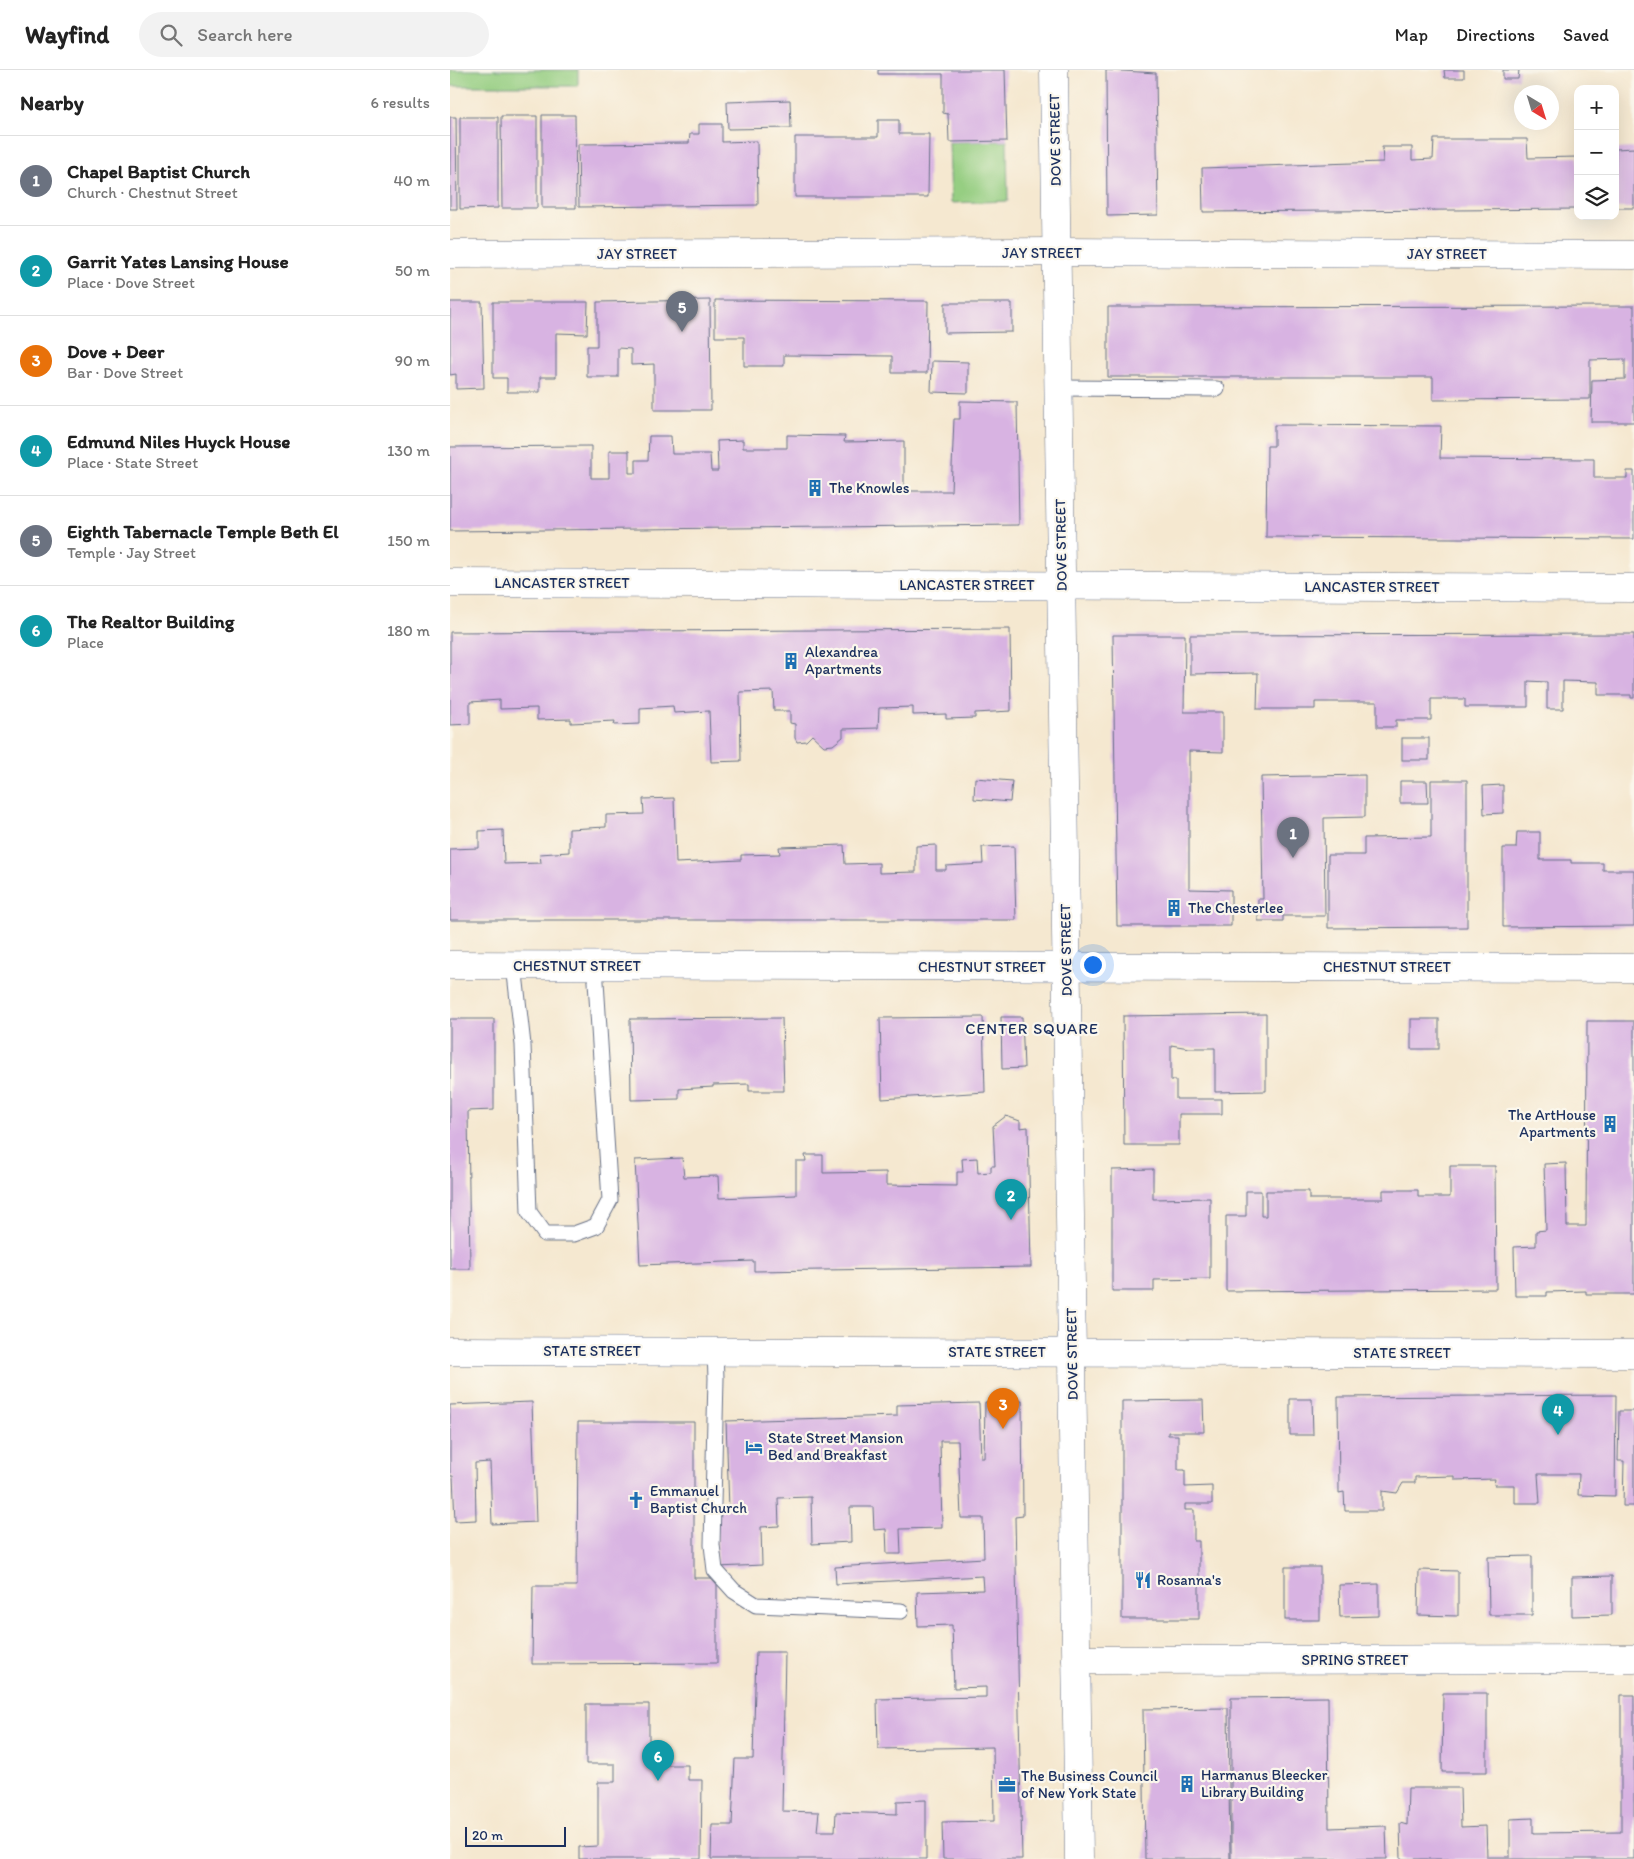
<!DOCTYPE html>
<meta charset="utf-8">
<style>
body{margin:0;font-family:Itim,sans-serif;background:#f2f2f2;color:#222}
.controls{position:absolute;right:15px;top:15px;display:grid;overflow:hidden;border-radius:10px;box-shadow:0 5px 20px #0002}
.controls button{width:45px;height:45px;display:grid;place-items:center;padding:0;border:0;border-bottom:1px solid #e0e0e0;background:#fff;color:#222;font:25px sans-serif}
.compass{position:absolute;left:1064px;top:15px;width:45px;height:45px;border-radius:50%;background:#fff;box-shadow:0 5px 20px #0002;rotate:142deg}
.scale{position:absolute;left:15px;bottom:12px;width:101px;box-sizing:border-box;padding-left:5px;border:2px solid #1b2f5e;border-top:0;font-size:14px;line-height:18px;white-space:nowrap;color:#1b2f5e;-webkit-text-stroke:4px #fbf7ec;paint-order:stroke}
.you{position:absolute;left:642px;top:894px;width:18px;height:18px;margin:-12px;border:4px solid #fff;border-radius:50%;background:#1a73e8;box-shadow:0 0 0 8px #1a73e833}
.badge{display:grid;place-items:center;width:32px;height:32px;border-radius:50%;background:#1f6fb2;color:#fff;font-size:16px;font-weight:700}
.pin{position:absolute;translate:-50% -41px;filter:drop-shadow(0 1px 2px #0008)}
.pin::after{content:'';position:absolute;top:26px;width:18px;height:15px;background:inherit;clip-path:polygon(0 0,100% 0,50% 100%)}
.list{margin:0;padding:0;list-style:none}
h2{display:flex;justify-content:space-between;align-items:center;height:65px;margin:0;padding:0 20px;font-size:21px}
h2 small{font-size:16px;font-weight:400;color:#767676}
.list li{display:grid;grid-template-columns:32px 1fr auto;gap:15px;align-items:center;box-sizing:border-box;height:90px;padding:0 20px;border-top:1px solid #e0e0e0}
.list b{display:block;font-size:19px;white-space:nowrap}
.list p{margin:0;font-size:16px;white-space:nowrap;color:#767676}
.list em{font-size:16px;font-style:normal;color:#767676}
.icon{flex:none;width:28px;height:28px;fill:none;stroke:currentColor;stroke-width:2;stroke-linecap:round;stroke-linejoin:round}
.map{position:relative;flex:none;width:1184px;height:1789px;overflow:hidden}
header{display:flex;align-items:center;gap:30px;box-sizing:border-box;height:70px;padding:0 25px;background:#fff;border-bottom:1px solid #e0e0e0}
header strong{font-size:24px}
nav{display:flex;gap:28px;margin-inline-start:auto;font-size:18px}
.search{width:350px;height:45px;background:#f2f2f2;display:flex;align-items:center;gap:12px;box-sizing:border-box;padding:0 18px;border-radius:28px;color:#767676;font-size:19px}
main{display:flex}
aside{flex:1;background:#fff}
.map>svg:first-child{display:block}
.green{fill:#96ce82;stroke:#587e70}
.building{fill:#d8b3e2}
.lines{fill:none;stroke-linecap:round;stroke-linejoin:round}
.service-casing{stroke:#677086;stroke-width:17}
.minor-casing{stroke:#677086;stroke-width:29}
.service{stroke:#fff;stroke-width:15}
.minor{stroke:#fff;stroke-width:28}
.labels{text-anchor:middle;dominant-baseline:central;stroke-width:4.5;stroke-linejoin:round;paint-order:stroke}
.street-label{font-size:15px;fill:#1b2f5e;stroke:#fbf7ec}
.poi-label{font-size:15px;fill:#1b2f5e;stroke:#fbf7ec;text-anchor:start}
.neighbourhood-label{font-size:16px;letter-spacing:1px;fill:#1b2f5e;stroke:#fbf7ec}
</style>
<header>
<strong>Wayfind</strong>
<div class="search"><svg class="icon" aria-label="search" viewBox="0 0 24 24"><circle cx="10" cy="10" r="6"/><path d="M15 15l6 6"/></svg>Search here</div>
<nav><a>Map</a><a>Directions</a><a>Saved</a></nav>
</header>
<main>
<aside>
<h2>Nearby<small>6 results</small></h2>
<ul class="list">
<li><span class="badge" style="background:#6b7280">1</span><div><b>Chapel Baptist Church</b><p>Church · Chestnut Street</p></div><em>40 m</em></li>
<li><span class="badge" style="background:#0f9aa8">2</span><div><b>Garrit Yates Lansing House</b><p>Place · Dove Street</p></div><em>50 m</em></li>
<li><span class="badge" style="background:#e8710a">3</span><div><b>Dove + Deer</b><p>Bar · Dove Street</p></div><em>90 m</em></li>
<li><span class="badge" style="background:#0f9aa8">4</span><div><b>Edmund Niles Huyck House</b><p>Place · State Street</p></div><em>130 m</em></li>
<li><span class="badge" style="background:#6b7280">5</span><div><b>Eighth Tabernacle Temple Beth El</b><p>Temple · Jay Street</p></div><em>150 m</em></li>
<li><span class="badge" style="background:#0f9aa8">6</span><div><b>The Realtor Building</b><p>Place</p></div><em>180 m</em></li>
</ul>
</aside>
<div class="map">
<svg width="1184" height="1789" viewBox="0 0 1184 1789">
<rect width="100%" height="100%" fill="#fbf7ec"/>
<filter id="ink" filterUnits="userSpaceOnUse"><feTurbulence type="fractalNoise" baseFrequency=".02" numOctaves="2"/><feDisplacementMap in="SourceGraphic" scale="10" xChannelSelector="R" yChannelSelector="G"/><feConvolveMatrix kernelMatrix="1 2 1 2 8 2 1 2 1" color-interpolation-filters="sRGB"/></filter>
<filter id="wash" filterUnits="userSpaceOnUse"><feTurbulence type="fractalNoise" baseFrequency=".0096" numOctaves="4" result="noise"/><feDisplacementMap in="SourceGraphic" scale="20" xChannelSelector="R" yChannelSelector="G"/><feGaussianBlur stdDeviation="1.12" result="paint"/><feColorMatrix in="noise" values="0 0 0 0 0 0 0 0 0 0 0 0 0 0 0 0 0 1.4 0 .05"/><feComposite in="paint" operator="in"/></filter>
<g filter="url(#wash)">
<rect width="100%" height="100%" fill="#f5e8d0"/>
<g class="green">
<rect x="0" y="0" width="128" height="16"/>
<path d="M 557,71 L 558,131 L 501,133 L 499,72 Z"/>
</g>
<g id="blocks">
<g class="building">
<path d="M 428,0 L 555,0 L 557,71 L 499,72 L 498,44 L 493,43 L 493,4 L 428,4 Z"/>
<path d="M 656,0 L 706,3 L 708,145 L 657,146 Z"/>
<path d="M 994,0 L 1014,0 L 1014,8 L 995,8 Z"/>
<path d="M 1053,0 L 1069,0 L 1068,9 L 1053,9 Z"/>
<path d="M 340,30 L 341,58 L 278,59 L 277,32 Z"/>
<path d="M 92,45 L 125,45 L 126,138 L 92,138 Z"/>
<path d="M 51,46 L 87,46 L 87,138 L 52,138 Z"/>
<path d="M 0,47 L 6,47 L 7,139 L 0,139 Z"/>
<path d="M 10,47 L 48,47 L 48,138 L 10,139 Z"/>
<path d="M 428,50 L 449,50 L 449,64 L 479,64 L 478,127 L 345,127 L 345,67 L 428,67 Z"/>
<path d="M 249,54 L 272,54 L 272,72 L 307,71 L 308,135 L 129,137 L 128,74 L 239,73 L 240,64 L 249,64 Z"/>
<path d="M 984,69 L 1077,69 L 1078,88 L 1128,87 L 1128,139 L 753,142 L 752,98 L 933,92 L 932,77 L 962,77 L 962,90 L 983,89 Z"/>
<path d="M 1184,78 L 1184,138 L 1165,138 L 1166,79 Z"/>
<path d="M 260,230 L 261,340 L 204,340 L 204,294 L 181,295 L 181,279 L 168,278 L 168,307 L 137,307 L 137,276 L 147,276 L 147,232 Z"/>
<path d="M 265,230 L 478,231 L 477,303 L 442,303 L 442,286 L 334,285 L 334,296 L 294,296 L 294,267 L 265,267 Z"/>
<path d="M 0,232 L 32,232 L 34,318 L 6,319 L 6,304 L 0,305 Z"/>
<path d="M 43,232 L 138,232 L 137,264 L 106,263 L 106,307 L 90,307 L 90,322 L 57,322 L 57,308 L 43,308 Z"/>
<path d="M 495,233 L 562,233 L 562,262 L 495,263 Z"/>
<path d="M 1184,236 L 1184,352 L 1141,352 L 1142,310 L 1175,309 L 1175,289 L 1140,290 L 1140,329 L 983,330 L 983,307 L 658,307 L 658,237 Z"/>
<path d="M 482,291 L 518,292 L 518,323 L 481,322 Z"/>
<path d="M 510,331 L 567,332 L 569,455 L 0,461 L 0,377 L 141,376 L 141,408 L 159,408 L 159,381 L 179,381 L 179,403 L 186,403 L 186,390 L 198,390 L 199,366 L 221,366 L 222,384 L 260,384 L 261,401 L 268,401 L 267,371 L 293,370 L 293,378 L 337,378 L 337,365 L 395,366 L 394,372 L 454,371 L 454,421 L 501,421 L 504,349 L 510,349 Z"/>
<path d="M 824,355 L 991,356 L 990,388 L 1144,389 L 1144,408 L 1177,408 L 1177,401 L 1184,401 L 1184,469 L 816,467 L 817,376 L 824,376 Z"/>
<path d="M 560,559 L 561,641 L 525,643 L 525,648 L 496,649 L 496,644 L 463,645 L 463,637 L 429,638 L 428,658 L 393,659 L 393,667 L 383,675 L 374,676 L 362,665 L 356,671 L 347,672 L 345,668 L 345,654 L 340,653 L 340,641 L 324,641 L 323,621 L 290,622 L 291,691 L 261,692 L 259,641 L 224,643 L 223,636 L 190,638 L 190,654 L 164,655 L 165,651 L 121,653 L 121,649 L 87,650 L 87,638 L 50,639 L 50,630 L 20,632 L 20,654 L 0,655 L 0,562 Z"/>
<path d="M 1184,564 L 1184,628 L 1181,628 L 1181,625 L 1148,625 L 1148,612 L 1113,611 L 1113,639 L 1097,639 L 1097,612 L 1078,611 L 1078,637 L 1015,637 L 1015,629 L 981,629 L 981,650 L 946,650 L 946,657 L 927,657 L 927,632 L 865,632 L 865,639 L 807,639 L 808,603 L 740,604 L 740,565 Z"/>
<path d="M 663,565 L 735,565 L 734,642 L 773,642 L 773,682 L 739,681 L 739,819 L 781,820 L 781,856 L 667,856 Z"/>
<rect x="952" y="668" width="27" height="22"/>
<path d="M 915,705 L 915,747 L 874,748 L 875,846 L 833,846 L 833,851 L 808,851 L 808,829 L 813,829 L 811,707 Z"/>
<path d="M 525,708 L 562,711 L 560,732 L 524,729 Z"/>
<path d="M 981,710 L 1017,710 L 1017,857 L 878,858 L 878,785 L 914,785 L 914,768 L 981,767 Z"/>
<path d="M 950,711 L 977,711 L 978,733 L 950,733 Z"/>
<path d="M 1053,715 L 1053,743 L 1034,744 L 1033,716 Z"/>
<path d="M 224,728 L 226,793 L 291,790 L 291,785 L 330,784 L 329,777 L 394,775 L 395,794 L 429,793 L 429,803 L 466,802 L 466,776 L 486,775 L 486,800 L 496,800 L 496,796 L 533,794 L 532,777 L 564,776 L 566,850 L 0,850 L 0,779 L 29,778 L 29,761 L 53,760 L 54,794 L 91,793 L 90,784 L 119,782 L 119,759 L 156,757 L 156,745 L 194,744 L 193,729 Z"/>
<path d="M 1067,762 L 1090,762 L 1090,790 L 1121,790 L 1121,793 L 1153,793 L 1153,800 L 1184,800 L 1184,856 L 1053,857 L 1053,778 L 1066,778 Z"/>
<path d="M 816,944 L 816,1021 L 765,1022 L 765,978 L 739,978 L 721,975 L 721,1010 L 726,1010 L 726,1029 L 772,1029 L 772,1044 L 729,1044 L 729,1075 L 674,1075 L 673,946 Z"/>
<path d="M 533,947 L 535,1022 L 432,1029 L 430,948 Z"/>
<path d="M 551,947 L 572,947 L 574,998 L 552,999 Z"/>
<path d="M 332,948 L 334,1021 L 299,1021 L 299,1014 L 263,1015 L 263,1017 L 229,1019 L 229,1029 L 181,1030 L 180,949 Z"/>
<path d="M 0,949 L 44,949 L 44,1040 L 18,1041 L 20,1199 L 0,1199 Z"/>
<rect x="961" y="949" width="28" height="30"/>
<path d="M 1137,951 L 1184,951 L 1184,1224 L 1136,1224 L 1136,1221 L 1097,1222 L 1097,1226 L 1065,1226 L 1064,1177 L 1086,1176 L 1086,1161 L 1096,1160 L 1094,1094 L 1116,1093 L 1117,1156 L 1136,1156 Z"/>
<path d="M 556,1046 L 570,1051 L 570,1058 L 578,1057 L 581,1197 L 304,1201 L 304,1191 L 190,1195 L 185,1090 L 232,1088 L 234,1107 L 268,1106 L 269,1128 L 346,1125 L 346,1091 L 356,1091 L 355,1085 L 373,1085 L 373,1103 L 436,1102 L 436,1115 L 507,1116 L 507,1102 L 513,1102 L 512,1089 L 527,1088 L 528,1103 L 541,1102 L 541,1096 L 545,1096 L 543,1056 Z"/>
<path d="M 1000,1096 L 1045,1096 L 1046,1219 L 776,1221 L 776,1146 L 796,1146 L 796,1121 L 811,1121 L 811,1146 L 816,1146 L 816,1121 L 859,1121 L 859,1129 L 933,1129 L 933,1120 L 968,1120 L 968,1127 L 1000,1127 Z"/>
<path d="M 703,1099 L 703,1129 L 760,1128 L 760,1209 L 704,1210 L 704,1221 L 662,1221 L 662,1100 Z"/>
<path d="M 1166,1325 L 1165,1426 L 1128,1425 L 1129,1404 L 1088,1404 L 1090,1433 L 1065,1433 L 1065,1415 L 1044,1415 L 1045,1409 L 1005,1410 L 1005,1406 L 965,1407 L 965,1413 L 953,1413 L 947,1423 L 932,1421 L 932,1441 L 895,1441 L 894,1422 L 889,1423 L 888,1327 Z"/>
<path d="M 840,1329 L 862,1329 L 863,1365 L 840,1365 Z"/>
<path d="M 753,1330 L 754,1362 L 718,1362 L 718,1365 L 728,1365 L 728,1400 L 735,1400 L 735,1417 L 762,1416 L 762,1434 L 735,1434 L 735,1440 L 744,1440 L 744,1471 L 749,1471 L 749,1549 L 672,1549 L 672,1331 Z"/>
<path d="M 572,1331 L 573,1446 L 565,1447 L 572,1789 L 493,1789 L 492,1752 L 544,1751 L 543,1677 L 428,1679 L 427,1629 L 536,1627 L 536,1617 L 504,1618 L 502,1555 L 468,1556 L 467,1522 L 533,1520 L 532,1506 L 386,1514 L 385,1497 L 534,1488 L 533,1448 L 511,1448 L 508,1371 L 490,1371 L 492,1458 L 450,1459 L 451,1484 L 437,1484 L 436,1459 L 424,1460 L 423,1437 L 400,1437 L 401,1472 L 362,1474 L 361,1427 L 328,1428 L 329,1456 L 311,1457 L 312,1495 L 268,1497 L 266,1439 L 279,1439 L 276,1351 L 447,1346 L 447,1335 L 529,1333 L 531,1388 L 534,1388 L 535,1332 Z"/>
<path d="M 82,1332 L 86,1452 L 42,1454 L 40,1392 L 25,1393 L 26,1450 L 5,1451 L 3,1406 L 0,1406 L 0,1335 Z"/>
<path d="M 1169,1341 L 1184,1341 L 1184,1436 L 1173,1436 L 1174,1391 L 1168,1391 Z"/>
<path d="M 128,1352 L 244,1352 L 244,1508 L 267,1508 L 267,1593 L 82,1594 L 83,1516 L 127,1516 Z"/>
<path d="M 1082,1486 L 1082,1545 L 1039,1545 L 1038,1487 Z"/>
<rect x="835" y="1497" width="35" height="53"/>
<path d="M 969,1500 L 1008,1501 L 1008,1546 L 968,1545 Z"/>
<path d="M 1162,1506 L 1162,1545 L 1122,1546 L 1122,1507 Z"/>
<path d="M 929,1514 L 929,1546 L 890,1547 L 889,1515 Z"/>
<path d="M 306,1582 L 335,1582 L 332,1741 L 369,1742 L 367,1761 L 385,1761 L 386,1742 L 447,1744 L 447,1731 L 476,1730 L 476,1789 L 261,1789 L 262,1755 L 282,1755 L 285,1689 L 303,1689 Z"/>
<path d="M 993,1623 L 1037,1623 L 1037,1702 L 992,1702 Z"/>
<path d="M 1171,1625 L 1184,1625 L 1184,1789 L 951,1789 L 950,1753 L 957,1755 L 958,1718 L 1010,1718 L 1011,1757 L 1036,1756 L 1037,1787 L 1060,1787 L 1060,1749 L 1083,1748 L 1083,1763 L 1171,1762 Z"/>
<path d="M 878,1627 L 879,1758 L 936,1756 L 937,1789 L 781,1789 L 781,1628 Z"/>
<path d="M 136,1634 L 199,1634 L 199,1695 L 238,1695 L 238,1710 L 252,1710 L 251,1789 L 129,1789 L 129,1777 L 148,1776 L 148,1712 L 165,1712 L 165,1694 L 136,1694 Z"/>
<path d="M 778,1638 L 780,1789 L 695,1789 L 693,1639 Z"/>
</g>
</g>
</g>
<g filter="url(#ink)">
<use href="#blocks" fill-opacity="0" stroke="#677086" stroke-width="1"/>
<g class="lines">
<g class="service-casing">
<g id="service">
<path d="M 608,318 L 767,319"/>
<path d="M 64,895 L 73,975 L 79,1142 L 95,1164 L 124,1164 L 146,1156 L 160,1130 L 145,896"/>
<path d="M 265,1282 L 266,1308 L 262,1475 L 265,1500 L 284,1521 L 306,1535 L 451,1541"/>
</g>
</g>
<g class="minor-casing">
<g id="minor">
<path d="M 604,0 L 629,1789"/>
<path d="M 0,184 L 607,182 L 1184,185"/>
<path d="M 0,513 L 1184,518"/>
<path d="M 0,895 L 1184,898"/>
<path d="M 0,1281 L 1184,1284"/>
<path d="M 626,1590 L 1184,1589"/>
</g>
</g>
<use href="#service" class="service"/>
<use href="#minor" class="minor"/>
</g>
</g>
<defs>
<g id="building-bare" transform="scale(1.35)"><path d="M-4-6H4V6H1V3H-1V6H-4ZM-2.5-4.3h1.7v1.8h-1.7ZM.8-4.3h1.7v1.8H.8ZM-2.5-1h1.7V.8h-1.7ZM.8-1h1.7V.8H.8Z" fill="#1f6fb2" stroke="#fbf7ec" stroke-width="2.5" paint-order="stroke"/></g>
<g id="hotel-bare" transform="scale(1.35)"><path d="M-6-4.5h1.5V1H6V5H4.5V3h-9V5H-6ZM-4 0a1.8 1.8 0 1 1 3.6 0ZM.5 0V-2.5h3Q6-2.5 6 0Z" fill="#1f6fb2" stroke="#fbf7ec" stroke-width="2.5" paint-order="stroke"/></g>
<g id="church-bare" transform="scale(1.35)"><path d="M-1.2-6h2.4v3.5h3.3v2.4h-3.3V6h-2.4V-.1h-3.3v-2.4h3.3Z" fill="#1f6fb2" stroke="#fbf7ec" stroke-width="2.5" paint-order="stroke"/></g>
<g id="restaurant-bare" transform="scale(1.35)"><path d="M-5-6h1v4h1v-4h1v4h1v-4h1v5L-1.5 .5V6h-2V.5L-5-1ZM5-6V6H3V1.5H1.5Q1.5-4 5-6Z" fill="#1f6fb2" stroke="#fbf7ec" stroke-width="2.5" paint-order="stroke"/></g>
<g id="office-bare" transform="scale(1.35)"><path d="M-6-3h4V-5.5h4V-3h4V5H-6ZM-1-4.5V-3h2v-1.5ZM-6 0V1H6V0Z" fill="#1f6fb2" stroke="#fbf7ec" stroke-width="2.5" paint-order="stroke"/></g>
</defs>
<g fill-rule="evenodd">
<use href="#building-bare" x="365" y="418"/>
<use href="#building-bare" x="341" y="591"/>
<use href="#building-bare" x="724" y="838"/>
<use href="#building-bare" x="1160" y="1054"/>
<use href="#hotel-bare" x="304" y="1377"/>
<use href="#church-bare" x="186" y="1430"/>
<use href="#restaurant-bare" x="693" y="1510"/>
<use href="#building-bare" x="737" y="1714"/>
<use href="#office-bare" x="557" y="1715"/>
</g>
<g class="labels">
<g class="street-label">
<text transform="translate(605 70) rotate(-91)">DOVE STREET</text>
<text x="592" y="183">JAY STREET</text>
<text x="187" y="184">JAY STREET</text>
<text x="997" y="184">JAY STREET</text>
<text transform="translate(611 475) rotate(-91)">DOVE STREET</text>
<text x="112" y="513">LANCASTER STREET</text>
<text x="517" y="515">LANCASTER STREET</text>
<text x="922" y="517">LANCASTER STREET</text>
<text transform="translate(616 880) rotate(-91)">DOVE STREET</text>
<text x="127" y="896">CHESTNUT STREET</text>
<text x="532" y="897">CHESTNUT STREET</text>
<text x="937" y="897">CHESTNUT STREET</text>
<text x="142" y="1281">STATE STREET</text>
<text x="547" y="1282">STATE STREET</text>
<text x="952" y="1283">STATE STREET</text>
<text transform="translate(622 1284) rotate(-91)">DOVE STREET</text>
<text x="905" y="1590">SPRING STREET</text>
</g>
<g class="poi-label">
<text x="379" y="418">The Knowles</text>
<text x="355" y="582">Alexandrea<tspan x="355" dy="17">Apartments</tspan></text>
<text x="738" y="838">The Chesterlee</text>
<text x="1146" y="1045" text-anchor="end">The ArtHouse<tspan x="1146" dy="17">Apartments</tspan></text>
<text x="318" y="1368">State Street Mansion<tspan x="318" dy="17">Bed and Breakfast</tspan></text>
<text x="200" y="1421">Emmanuel<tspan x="200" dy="17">Baptist Church</tspan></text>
<text x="707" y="1510">Rosanna's</text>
<text x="751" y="1705">Harmanus Bleecker<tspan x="751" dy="17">Library Building</tspan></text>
<text x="571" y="1706">The Business Council<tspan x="571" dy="17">of New York State</tspan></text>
</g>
<g class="neighbourhood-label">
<text x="582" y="958">CENTER SQUARE</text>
</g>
</g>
</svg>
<div class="controls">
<button>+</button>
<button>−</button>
<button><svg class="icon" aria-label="layers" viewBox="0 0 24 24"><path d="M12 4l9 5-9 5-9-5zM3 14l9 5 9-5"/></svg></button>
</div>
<svg class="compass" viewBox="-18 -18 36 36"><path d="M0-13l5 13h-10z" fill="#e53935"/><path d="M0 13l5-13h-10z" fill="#767676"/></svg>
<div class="scale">20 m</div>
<div class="you"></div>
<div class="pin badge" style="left:843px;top:788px;background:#6b7280">1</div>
<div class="pin badge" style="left:561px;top:1150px;background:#0f9aa8">2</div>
<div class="pin badge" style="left:553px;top:1359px;background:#e8710a">3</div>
<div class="pin badge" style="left:1108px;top:1365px;background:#0f9aa8">4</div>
<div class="pin badge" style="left:232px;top:262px;background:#6b7280">5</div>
<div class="pin badge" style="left:208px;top:1711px;background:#0f9aa8">6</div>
</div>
</main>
